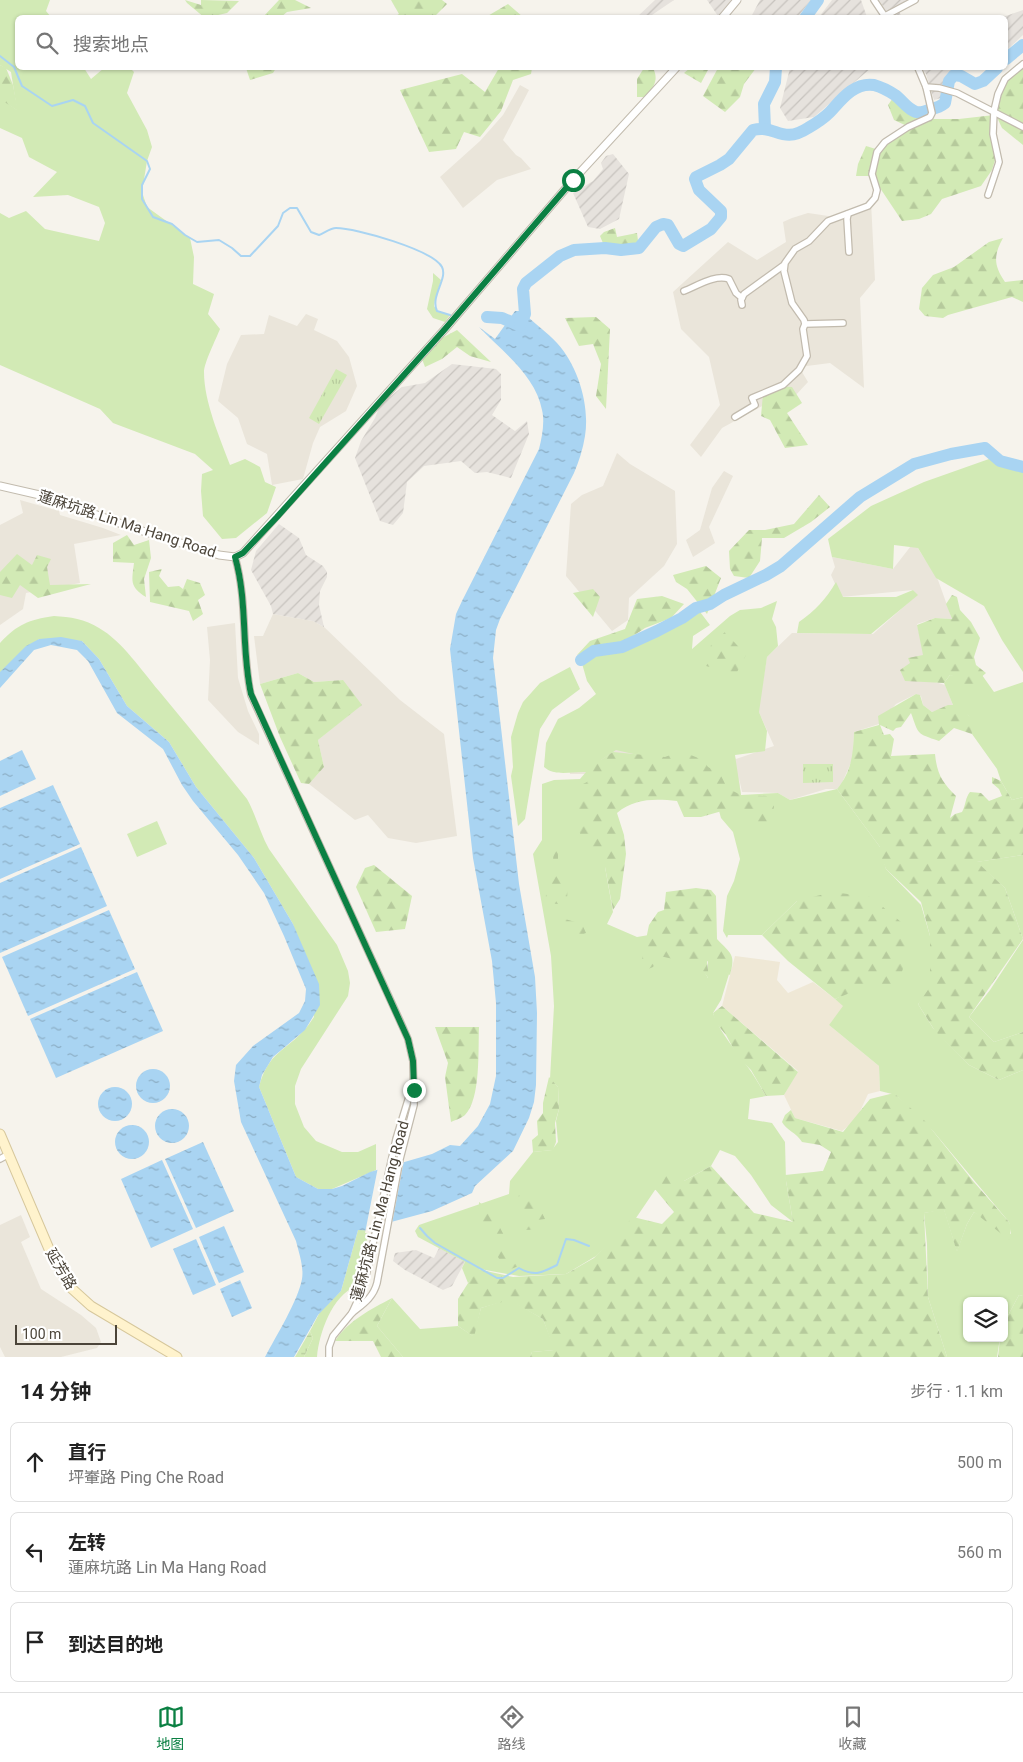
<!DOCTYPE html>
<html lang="zh">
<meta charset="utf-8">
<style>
body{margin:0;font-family:Roboto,"Noto Sans SC",sans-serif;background:#f6f6f6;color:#222}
.controls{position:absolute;right:15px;bottom:15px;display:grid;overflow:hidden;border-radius:8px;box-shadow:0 1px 4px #0004}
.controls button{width:45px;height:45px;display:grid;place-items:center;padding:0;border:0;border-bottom:1px solid #e0e0e0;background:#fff;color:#222;font:25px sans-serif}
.scale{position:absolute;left:15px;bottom:12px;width:102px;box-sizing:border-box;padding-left:5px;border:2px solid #4b4439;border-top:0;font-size:14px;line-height:18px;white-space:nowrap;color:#4b4439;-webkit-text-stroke:4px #fff;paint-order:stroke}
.stop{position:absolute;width:15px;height:15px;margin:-11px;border:4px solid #0b8043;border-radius:50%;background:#fff}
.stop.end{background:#0b8043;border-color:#fff;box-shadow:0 1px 5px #0008}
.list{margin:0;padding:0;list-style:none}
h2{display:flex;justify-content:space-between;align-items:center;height:65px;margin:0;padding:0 20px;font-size:21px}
h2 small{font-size:16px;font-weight:400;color:#767676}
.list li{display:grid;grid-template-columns:32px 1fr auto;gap:15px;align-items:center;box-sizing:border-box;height:80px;margin:0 10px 10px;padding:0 10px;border:1px solid #e0e0e0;border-radius:8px}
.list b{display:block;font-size:19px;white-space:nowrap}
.list p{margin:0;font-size:16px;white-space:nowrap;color:#767676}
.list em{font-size:16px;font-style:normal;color:#767676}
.icon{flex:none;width:28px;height:28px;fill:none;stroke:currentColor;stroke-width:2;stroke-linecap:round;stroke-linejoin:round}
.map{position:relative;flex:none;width:1023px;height:1357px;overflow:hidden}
.search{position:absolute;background:#fff;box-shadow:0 1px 4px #0004;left:15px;right:15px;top:15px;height:55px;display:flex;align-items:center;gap:12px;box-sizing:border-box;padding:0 18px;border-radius:8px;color:#767676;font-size:19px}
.sheet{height:335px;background:#fff}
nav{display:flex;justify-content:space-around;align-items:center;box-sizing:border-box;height:70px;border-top:1px solid #e0e0e0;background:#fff;font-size:14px;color:#767676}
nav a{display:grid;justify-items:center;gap:2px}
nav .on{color:#0b8043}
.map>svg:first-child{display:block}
.residential{fill:#eae5da}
.industrial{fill:url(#industrial-furrows)}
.education{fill:#efe8d6}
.grass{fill:#d2eab5}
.forest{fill:url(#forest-firs)}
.wetland{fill:url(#wetland-marsh)}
.park{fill:url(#park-tufts)}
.water{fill:url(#water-ripples)}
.pier{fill:#f6f3ec}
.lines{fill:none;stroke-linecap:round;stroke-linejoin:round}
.stream{stroke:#a9d4f2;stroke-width:2}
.river{stroke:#a9d4f2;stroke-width:12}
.minor-casing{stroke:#c2bbae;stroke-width:8}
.tertiary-casing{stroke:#c2bbae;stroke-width:9}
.secondary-casing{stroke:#d6c79b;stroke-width:11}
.minor{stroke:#fff;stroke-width:5.5}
.tertiary{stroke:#fff;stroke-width:7}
.secondary{stroke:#fff3cd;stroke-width:9}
.route{stroke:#0b8043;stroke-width:6}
.labels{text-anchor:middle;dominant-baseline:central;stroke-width:4.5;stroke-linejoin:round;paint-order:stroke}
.street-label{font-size:15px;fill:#4b4439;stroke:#fff}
</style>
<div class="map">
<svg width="1023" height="1357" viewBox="0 0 1023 1357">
<defs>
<pattern id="industrial-furrows" width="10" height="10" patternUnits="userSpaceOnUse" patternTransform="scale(1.25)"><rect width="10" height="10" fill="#e6e2dd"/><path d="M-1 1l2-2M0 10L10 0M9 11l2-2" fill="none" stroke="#c7c3be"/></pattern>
<pattern id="forest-firs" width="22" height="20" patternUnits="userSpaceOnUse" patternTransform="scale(1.25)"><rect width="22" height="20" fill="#d2eab5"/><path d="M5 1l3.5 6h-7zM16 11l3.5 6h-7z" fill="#b6ca9c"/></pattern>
<pattern id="wetland-marsh" width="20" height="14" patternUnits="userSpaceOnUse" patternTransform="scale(1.25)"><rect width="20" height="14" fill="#d2eab5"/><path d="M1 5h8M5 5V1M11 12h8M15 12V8" fill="none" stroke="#b6ca9c"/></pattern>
<pattern id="park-tufts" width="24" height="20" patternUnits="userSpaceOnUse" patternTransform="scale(1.25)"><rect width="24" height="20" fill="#d2eab5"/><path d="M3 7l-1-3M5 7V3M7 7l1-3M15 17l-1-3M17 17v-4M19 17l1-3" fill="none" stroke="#b6ca9c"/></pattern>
<pattern id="water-ripples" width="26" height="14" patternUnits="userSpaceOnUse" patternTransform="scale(1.25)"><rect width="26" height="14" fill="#a9d4f2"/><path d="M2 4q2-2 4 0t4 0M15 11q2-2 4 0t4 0" fill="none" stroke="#8caec5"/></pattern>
</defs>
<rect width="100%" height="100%" fill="#f6f3ec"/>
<g class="residential">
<path d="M 520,85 L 529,90 L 503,140 L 516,155 L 521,158 L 531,169 L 497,180 L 463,208 L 440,177 L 480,141 L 503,115 Z"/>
<path d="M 871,202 L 875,280 L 860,298 L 864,388 L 830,363 L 799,367 L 808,382 L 794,397 L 766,404 L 722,428 L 701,457 L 690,445 L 720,405 L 709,357 L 681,329 L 673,292 L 728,242 L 757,260 L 786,242 L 783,222 L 792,218 L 808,213 L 835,217 Z"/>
<path d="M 306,314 L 318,319 L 314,330 L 337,341 L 349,357 L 357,386 L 346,411 L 320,427 L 313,443 L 303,479 L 272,485 L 267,454 L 247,444 L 238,418 L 218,401 L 227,364 L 241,335 L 264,334 L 269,315 L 297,326 Z"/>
<path d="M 617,453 L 630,464 L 675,491 L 677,544 L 664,566 L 629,598 L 628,620 L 612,631 L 566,576 L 571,504 L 582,495 L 603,486 Z"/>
<path d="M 724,471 L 733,476 L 709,527 L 715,543 L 693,557 L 686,540 L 700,530 L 712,488 Z"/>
<path d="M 20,500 L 59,511 L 60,515 L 103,528 L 121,535 L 74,544 L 80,583 L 26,593 L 23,609 L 0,625 L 0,525 L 23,513 Z"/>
<path d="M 914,542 L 938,580 L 952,619 L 935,618 L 917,624 L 924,655 L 935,682 L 945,685 L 953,705 L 932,712 L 923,705 L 921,696 L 916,694 L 896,704 L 889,712 L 879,717 L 879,724 L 854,732 L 853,758 L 842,783 L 837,789 L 826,789 L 790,800 L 778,793 L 742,792 L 739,778 L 741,795 L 590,774 L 570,774 L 569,766 L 640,679 L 736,759 L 774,746 L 758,710 L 767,657 L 792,633 L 873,634 L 917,595 L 913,590 L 841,597 L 831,575 L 835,567 L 832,557 L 893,569 Z"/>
<path d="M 273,614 L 313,621 L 324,627 L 400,700 L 444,734 L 457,836 L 416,843 L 388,838 L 368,815 L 355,820 L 309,784 L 324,767 L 318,740 L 361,705 L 342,680 L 314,682 L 298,673 L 260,684 L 254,636 L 263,636 Z"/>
<path d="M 235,623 L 238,678 L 248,711 L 259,734 L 259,745 L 238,732 L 208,700 L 210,660 L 207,627 Z"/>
<path d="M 21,1215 L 30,1237 L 21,1242 L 41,1289 L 81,1315 L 96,1328 L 101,1342 L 97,1348 L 61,1357 L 5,1357 L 0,1347 L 0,1225 Z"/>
</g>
<g class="industrial">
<path d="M 655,0 L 674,0 L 649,17 L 637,17 Z"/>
<path d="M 707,0 L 732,0 L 718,16 Z"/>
<path d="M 760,0 L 811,0 L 798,17 L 751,17 Z"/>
<path d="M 832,0 L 861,0 L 867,17 L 819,17 Z"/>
<path d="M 879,0 L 906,0 L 898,10 L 902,17 L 890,17 Z"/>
<path d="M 1023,10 L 1023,35 L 1006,51 L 1006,18 L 1003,17 Z"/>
<path d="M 790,68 L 871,68 L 814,117 L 788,121 L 780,108 Z"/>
<path d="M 922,68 L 954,68 L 950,71 L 950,95 L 934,100 L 926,74 Z"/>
<path d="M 613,154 L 629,174 L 619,219 L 600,229 L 588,227 L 573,193 L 593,181 L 603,169 L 601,163 L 606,156 Z"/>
<path d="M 452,364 L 496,369 L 501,374 L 501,400 L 492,415 L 515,431 L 527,421 L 529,434 L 511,478 L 487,472 L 475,473 L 461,461 L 424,466 L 407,482 L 403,513 L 393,525 L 380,521 L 355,458 L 361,441 L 375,418 L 380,405 L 402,387 L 425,383 Z"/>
<path d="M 279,524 L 299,538 L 306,555 L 323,566 L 327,572 L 327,577 L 320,591 L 319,605 L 324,627 L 313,621 L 273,614 L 271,606 L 251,570 L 256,551 Z"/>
<path d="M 439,1248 L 465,1262 L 452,1286 L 443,1290 L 405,1270 L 393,1261 L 395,1253 L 416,1250 L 434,1258 Z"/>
</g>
<path class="education" d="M 735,956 L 780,962 L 777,980 L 788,993 L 813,982 L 844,1006 L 829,1025 L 879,1066 L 880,1091 L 868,1094 L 856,1120 L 842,1131 L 795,1118 L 784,1095 L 798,1071 L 722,1006 Z"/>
<g class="grass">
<path d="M 0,0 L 50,0 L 46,11 L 51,17 L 18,18 L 18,68 L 84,68 L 91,79 L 104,68 L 130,68 L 134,72 L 127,93 L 147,130 L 152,147 L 147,161 L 142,192 L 147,207 L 190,238 L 194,257 L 193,284 L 214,294 L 208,314 L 220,329 C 216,339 204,363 204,372 C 204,402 220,438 230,465 L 245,459 L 260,467 L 265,482 L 276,487 L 267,513 L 236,538 L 222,539 L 203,516 L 201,491 L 202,474 L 213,470 L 195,454 L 113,423 L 100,409 L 0,365 L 0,213 L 9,218 L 26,211 L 45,229 L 99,241 L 105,223 L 99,207 L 68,195 L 33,197 L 57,172 L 29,157 L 22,138 L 0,128 L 0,98 L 17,110 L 11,72 L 0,65 Z"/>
<path d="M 433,273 L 441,280 L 435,300 L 434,306 L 437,311 L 450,315 L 445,322 L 433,318 L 427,309 L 433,281 Z"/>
<path d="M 989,459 L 1004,462 L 1023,470 L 1023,672 L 1002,640 L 984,606 L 936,578 L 918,548 L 894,545 L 893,569 L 832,557 L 828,539 L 871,506 L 924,482 Z"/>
<path d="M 836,582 L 843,597 L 896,597 L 913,590 L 918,595 L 871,634 L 797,633 L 799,622 C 815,611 826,599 836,582 Z"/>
<path d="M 777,601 L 772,619 L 776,627 L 778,646 L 767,657 L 759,712 L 767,731 L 765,751 L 735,755 L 741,795 L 778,793 L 790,800 L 837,789 L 880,847 L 886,869 L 921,905 L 930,936 L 931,989 L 918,1004 L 933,1028 L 969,1065 L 999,1080 L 1023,1070 L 1023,1296 L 1019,1295 L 1004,1323 L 1004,1301 L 967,1301 L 967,1338 L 1000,1338 L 997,1357 L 947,1357 L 928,1297 L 927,1244 L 924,1213 L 944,1209 L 957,1251 L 967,1224 L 974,1212 L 1011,1234 L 1009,1222 L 933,1131 L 896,1095 L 880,1091 L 879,1066 L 829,1025 L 843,1006 L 835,999 L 866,984 L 797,901 L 762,935 L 728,935 L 727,938 L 723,931 L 727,896 L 734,881 L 740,859 L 733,832 L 721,818 L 708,771 L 616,750 L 601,760 L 605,867 L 613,912 L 607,924 L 637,937 L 649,935 L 696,958 L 708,978 L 708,959 L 729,974 L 721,1000 L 713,1013 C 720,1033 735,1049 747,1066 C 754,1075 760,1086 766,1096 L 750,1099 L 748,1119 L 772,1123 L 785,1142 L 786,1181 L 793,1222 L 771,1205 L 751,1175 L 735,1156 L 720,1150 L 711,1166 L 684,1181 L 655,1190 L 636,1218 L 596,1256 L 566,1274 L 519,1276 L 480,1269 L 468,1283 L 462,1268 L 465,1262 L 418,1237 L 415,1231 L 419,1225 L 509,1194 L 510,1181 L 533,1152 L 552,1150 L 558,1142 L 556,1121 L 559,1109 L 558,1087 L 550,1079 L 554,1006 L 551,956 L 533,854 L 542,840 L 542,784 L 554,780 L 580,779 L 586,772 C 573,771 555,777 544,767 L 546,743 L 558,719 L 579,708 L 596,694 L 587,681 L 581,660 L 594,651 L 622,647 L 679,620 L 694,604 L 710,625 L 693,636 L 692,649 L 730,616 L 740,610 L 761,608 Z"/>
<path d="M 54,616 C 70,617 85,619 99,628 C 122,641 142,671 159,691 C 189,727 218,763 247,799 C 256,815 260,833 269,849 L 337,945 L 348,971 L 350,983 L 348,996 L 301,1069 L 295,1086 L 295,1104 L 304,1127 L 316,1141 L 342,1152 L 358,1152 L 376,1144 L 376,1170 L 332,1189 L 318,1189 L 296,1177 L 259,1087 C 268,1052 285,1052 305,1029 C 309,1025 311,1021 314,1017 L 293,924 L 254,858 L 196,787 L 169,742 L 127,706 L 99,659 L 82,641 L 39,639 L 0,673 L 0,643 C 18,624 28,620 54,616 Z"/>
<path d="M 570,667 L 580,689 L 552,710 L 540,729 L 525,819 L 518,826 L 511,776 L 513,767 L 511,737 L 518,713 L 523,702 L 540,683 Z"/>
<path d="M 950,675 L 978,679 L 982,675 L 994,692 L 1023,682 L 1023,797 L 1012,800 L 1001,781 L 997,769 L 972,734 L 969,716 L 953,705 L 944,683 Z"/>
<path d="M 157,821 L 167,844 L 137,857 L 127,834 Z"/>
<path d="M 1023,855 L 1023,939 L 1005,888 L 976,862 Z"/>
<path d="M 1023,940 L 1023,1032 L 994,1042 L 969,1017 L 990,990 Z"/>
<path d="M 358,1230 L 369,1230 L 356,1286 C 332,1296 319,1333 317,1357 L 304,1357 L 313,1338 L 310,1331 L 321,1310 L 341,1291 Z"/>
<path d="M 392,1298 L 420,1329 L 458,1326 L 473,1336 L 481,1308 L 509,1299 L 543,1319 L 555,1350 L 532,1352 L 530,1357 L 403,1357 L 377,1326 Z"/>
</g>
<g class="forest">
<path d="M 185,0 L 201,5 L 201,0 L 239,1 L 227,13 L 205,18 L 187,3 Z"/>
<path d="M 279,0 L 295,0 L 311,8 L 287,12 L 281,17 L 263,17 Z"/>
<path d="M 391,0 L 442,0 L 447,4 L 434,17 L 394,17 L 399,14 Z"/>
<path d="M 508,4 L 523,17 L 486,17 Z"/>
<path d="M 0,65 L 6,68 L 13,85 L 18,111 L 0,99 Z"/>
<path d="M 1023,66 L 1023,145 L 1002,128 L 994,111 L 998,94 L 1008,77 Z"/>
<path d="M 246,68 L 276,68 L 273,73 L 250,80 Z"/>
<path d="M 499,68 L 532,68 L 531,74 L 513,80 L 501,111 L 480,137 L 464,132 L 456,149 L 429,152 L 400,90 L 462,74 L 485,92 Z"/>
<path d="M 644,68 L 653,68 C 659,80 654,87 645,97 L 637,97 L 637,79 Z"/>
<path d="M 690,68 L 709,68 L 701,83 L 684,73 Z"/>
<path d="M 718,68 L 756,68 L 744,84 L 740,97 L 725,112 L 703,96 Z"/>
<path d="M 895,95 C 906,106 910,114 927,110 L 932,119 L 959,119 L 994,115 L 997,154 L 992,170 L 981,186 L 942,199 L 931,214 L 919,219 L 902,221 L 872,176 L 856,176 L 858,164 L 866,146 L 879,150 L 907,126 L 894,120 L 888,105 Z"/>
<path d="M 615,228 L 617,237 L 637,233 L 639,248 L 621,250 L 605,248 L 600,236 L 604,232 Z"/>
<path d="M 1003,238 C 993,256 994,266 1005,282 L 1023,280 L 1023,302 L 1012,297 L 948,315 L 943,318 L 925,316 L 919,309 L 922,288 L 933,275 L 954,267 L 989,242 Z"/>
<path d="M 596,317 L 610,329 L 606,409 L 596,396 L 601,364 L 593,344 L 579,346 L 565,318 Z"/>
<path d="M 457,330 L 491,362 L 470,356 L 457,347 L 442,359 L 425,367 L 422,359 L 440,339 Z"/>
<path d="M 771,386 L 792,387 L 802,403 L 787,413 L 808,445 L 785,448 L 770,420 L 761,416 L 763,394 Z"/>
<path d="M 819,495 L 830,507 L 811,522 L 784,538 L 762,538 L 760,561 L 749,578 L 734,576 L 730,569 L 729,551 L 749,530 L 765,530 L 794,524 Z"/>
<path d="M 127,535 L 134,545 L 149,540 L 151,558 L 144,579 L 146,597 C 129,587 132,580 134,563 L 113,562 L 113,543 Z"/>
<path d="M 17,554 L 32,565 L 37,555 L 51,559 L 47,567 L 50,585 L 91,584 L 38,598 L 20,585 L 12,598 L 0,595 L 0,572 Z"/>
<path d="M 706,566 L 721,578 L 707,614 L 687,589 L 676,582 L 673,575 Z"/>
<path d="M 162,569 L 159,576 L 168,587 L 179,586 L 183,589 L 187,579 L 200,583 L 205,595 L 198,600 L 203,614 L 193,621 L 189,611 L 150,602 L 149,572 Z"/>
<path d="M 593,589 L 600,597 L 593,617 L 573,593 Z"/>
<path d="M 952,595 L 957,597 L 960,610 L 971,622 L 980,638 L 974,657 L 976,665 L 986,673 L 978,680 L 980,692 L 971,693 L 959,678 L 950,675 L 944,683 L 905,681 L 900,670 L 910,663 L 908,658 L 923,655 L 917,625 L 935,618 L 952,619 L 946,604 Z"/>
<path d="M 662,596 L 684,604 L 671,618 L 645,628 L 627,640 L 577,655 L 590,641 L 625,629 L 637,599 Z"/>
<path d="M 725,632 L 746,655 L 736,674 L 706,666 L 711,645 Z"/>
<path d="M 298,673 L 314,682 L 343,680 L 362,705 L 318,740 L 324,767 L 309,784 L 301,783 L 280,737 L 260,684 Z"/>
<path d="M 916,694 L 920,695 L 923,705 L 932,712 L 948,705 L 959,705 L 971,718 L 972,734 L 954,728 L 939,741 C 916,733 919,735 911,713 L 901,727 L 896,728 L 893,731 L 880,725 L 884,735 L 890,734 L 894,739 L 891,756 L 935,754 C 937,774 942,782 956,796 L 950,818 L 955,814 L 962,812 C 966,805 965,798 970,792 L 981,793 L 989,801 L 1002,796 L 999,789 L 992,783 L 992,777 L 1001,781 L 1012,800 L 1023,797 L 1023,855 L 977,862 L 1005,888 L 1023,939 L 969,1017 L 994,1042 L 1023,1032 L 1023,1070 L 999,1080 L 969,1065 L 935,1031 L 918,1004 L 930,987 L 930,936 L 921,902 L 886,869 L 878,848 L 880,847 L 837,789 C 852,771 853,754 854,732 L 879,725 L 878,716 Z"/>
<path d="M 681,751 L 703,760 L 708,767 L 720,773 L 727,788 L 741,795 L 767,796 L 774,806 L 772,824 L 764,828 L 738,814 L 722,811 L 701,817 L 684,817 L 677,801 C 655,799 635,798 617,813 L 624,835 L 626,854 L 620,899 L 613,910 L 605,867 C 576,844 574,820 579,786 L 587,782 L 593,765 L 613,752 L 665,757 Z"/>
<path d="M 558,845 L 558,862 L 568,881 L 567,900 L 558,904 L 545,903 L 547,887 L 552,874 L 554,847 Z"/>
<path d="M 374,865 L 412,896 L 405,929 L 376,932 L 356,887 L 365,868 Z"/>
<path d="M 696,888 L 711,890 L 716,896 L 717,939 C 731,954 736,954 730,975 L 707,961 L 709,979 L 694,959 L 677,960 L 660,956 L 653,967 L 639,973 L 649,925 L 658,912 L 664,910 L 666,892 Z"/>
<path d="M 832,892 L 871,897 L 901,922 L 911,948 L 896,987 L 867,986 L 835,999 L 788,961 L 762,935 L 797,901 Z"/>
<path d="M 565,919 L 582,924 L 586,933 L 579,936 L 577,934 L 564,930 L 560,920 Z"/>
<path d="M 722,1006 L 798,1072 L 784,1095 L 766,1096 L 751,1070 L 738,1057 L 726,1035 L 716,1023 L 713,1013 Z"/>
<path d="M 435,1027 L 479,1027 C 478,1049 481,1099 465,1115 C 462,1118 455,1120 451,1122 L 445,1077 L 448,1063 Z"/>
<path d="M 549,1077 L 558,1087 L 559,1109 L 555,1123 L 556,1142 L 553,1150 L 533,1152 L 532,1140 L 538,1135 L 537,1121 L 543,1113 L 543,1103 Z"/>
<path d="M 894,1093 L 925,1121 L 973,1181 L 1009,1222 L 1011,1227 L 1009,1240 L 974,1212 L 967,1224 L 957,1252 L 944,1210 L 924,1213 L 928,1297 L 947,1357 L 530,1357 L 532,1352 L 554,1350 L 543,1319 L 509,1300 L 481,1308 L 474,1337 L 458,1326 L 458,1299 L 477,1269 L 513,1277 L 566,1274 L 594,1258 L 633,1217 L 662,1224 L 674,1212 L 650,1183 L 672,1171 L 684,1181 L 711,1166 L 754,1213 L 793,1222 L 785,1175 L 823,1171 L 831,1152 L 820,1145 L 802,1142 C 797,1133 786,1130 782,1122 L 785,1115 L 791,1110 L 795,1118 L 843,1132 L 870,1099 Z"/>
<path d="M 524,1189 L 532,1202 L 540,1207 L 545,1219 L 537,1220 L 532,1211 L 526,1212 L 541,1229 L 526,1230 C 517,1216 510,1202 524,1189 Z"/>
<path d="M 479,1202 L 491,1211 L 514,1254 L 520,1258 L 521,1265 L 506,1271 L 498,1257 L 496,1237 L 493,1229 L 478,1229 Z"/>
<path d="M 1019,1295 L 1023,1296 L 1023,1357 L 998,1357 L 1000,1338 L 1004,1338 L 1004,1323 Z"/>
<path d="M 392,1298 L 377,1326 L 403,1357 L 381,1357 L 373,1341 L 335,1341 C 349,1320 370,1310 392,1298 Z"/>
</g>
<path class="wetland" d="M 310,1331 L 313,1338 L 304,1357 L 295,1357 Z"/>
<g class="park">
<path d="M 336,369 L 347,375 L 319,424 L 309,418 Z"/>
<path d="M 803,764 L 833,764 L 833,782 L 803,783 Z"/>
</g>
<g class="water">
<path d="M 515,311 L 519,311 L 525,314 C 535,324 547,332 557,343 C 578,366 590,405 585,436 C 583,449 579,461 574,473 L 500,619 L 496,630 L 493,658 L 519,884 L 535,977 L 537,1013 L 536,1085 L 534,1102 L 529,1118 L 513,1151 L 475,1186 L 472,1193 L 432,1211 L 380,1225 L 376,1231 L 358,1230 L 341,1291 L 318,1315 L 294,1357 L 265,1357 C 276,1336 298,1301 302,1279 C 304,1267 299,1253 296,1241 L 241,1122 L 234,1081 L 236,1065 L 253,1046 L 299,1013 L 305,1001 L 306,989 L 284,936 L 264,893 L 238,855 L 193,801 L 182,785 L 163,749 L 117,713 L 88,661 L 77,650 L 51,645 L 34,650 L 0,688 L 0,672 L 26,646 L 39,639 L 61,637 L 82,641 L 99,659 L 127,706 L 169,742 L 196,787 L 254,858 L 293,924 L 319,984 L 320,1005 L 305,1030 L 273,1057 L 262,1075 L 259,1087 L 296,1177 L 318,1189 L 332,1189 L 342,1186 L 370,1172 L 432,1154 L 450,1145 L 460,1146 L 478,1126 L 490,1104 L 496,1076 L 496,1003 L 492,961 L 473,858 L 450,649 L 456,614 L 462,601 L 539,449 C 542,437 545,422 542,410 C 536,376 502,351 479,327 L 495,339 Z"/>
<path d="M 22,750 L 36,779 L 0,796 L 0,761 Z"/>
<path d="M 53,785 L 80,844 L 0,879 L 0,808 Z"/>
<path d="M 81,847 L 107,906 L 0,953 L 0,883 Z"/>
<path d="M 109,910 L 135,969 L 28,1016 L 2,957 Z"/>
<path d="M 137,972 L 163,1031 L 56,1078 L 30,1019 Z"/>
<circle cx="153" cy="1086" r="17"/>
<circle cx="115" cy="1104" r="17"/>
<circle cx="172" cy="1126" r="17"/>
<circle cx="132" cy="1142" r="17"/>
<path d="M 203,1142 L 234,1211 L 196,1228 L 165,1159 Z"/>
<path d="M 162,1160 L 193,1229 L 151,1248 L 121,1179 Z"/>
<path d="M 224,1226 L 244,1272 L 219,1283 L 199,1237 Z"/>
<path d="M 196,1239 L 216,1285 L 193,1295 L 173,1249 Z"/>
<path d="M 240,1280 L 252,1308 L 232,1317 L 220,1289 Z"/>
</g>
<path class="pier" d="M 401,1159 L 404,1160 L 392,1224 L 381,1227 L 377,1233 L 365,1233 L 378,1167 Z"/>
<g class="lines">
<g class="stream">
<path d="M 0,56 L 14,67 L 22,86 L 52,106 L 73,100 L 85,106 L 93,123 L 147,161 L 150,169 L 142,185 L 142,199 L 153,217 L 172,224 L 185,235 L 197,242 L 219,240 L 232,248 L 241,256 L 250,256 L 278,226 L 283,213 L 290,208 L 297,208 L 311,232 L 319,235 C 324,233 331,228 336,228 C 356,228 433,250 442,267 C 448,279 430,296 437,311 L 450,315"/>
<path d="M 420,1228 L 427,1236 L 435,1243 L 497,1278 L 503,1278 L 519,1268 C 535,1277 541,1273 557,1265 L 566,1239 L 574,1240 L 589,1246"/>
</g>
<g class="river">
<path d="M 805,18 L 818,0"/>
<path d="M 1006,59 L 1023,45"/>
<path d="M 765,128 L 764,104 L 775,82 L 776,68"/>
<path d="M 487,317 L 502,318 L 523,327"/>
<path d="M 520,325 L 525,314 L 523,289 L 526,283 L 560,256 L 574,250 L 605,248 L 621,250 L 639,248 L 656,227 L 663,224 L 668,225 L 679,244 L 683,246 L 711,229 L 721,217 L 721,211 L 699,190 L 695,179 L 696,177 L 720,165 L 729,159 L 753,130 C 775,124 782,145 808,128 C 815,124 824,118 830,112 C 841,100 854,82 874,85 C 881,87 889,91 895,95 C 902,100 907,109 916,112 C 920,113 926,111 931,109 C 936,108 940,107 945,103 L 949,81 L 954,75 L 961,76 L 975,84 L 983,81 L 997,68"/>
<path d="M 581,660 L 594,651 L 622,647 L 657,631 L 682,618 L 696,608 L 710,604 L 724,595 L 766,575 L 781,566 L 860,497 L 914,464 L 951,454 L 985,448 L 1000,461 L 1023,467"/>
</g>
<g class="minor-casing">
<g id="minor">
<path d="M 874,0 L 886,18"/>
<path d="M 885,16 L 915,0"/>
<path d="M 918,68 L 926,87 L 939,88 L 957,93 L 1023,127"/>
<path d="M 988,195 L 999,162 L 993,134 L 994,111 L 998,94 L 1005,79 L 1023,64"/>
<path d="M 848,214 L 847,219 L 849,252"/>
<path d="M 684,291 C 697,286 715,274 729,279 L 736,293 L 742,298"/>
<path d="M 742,305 L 741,300 L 744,294 L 784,265"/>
<path d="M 805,324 L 843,323"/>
<path d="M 735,417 L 755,405 L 752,398 L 783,385 L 799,370 L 807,356 L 803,329 L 805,324 L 804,320 L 792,303 L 784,271 L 785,263 L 795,249 L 809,241 L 828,221 L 868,206 L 875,198 L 877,190 L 872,174 L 877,152 L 885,142 L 908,127 L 930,117 L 932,113 L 926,87"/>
<path d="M 235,557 C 248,602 241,649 251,695 L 400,1021 L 408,1039 L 413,1061 L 414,1105 L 400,1159 L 377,1283 C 373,1298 363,1304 352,1313"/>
<path d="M 0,1159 L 9,1154"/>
<path d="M 329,1357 L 329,1347 L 333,1336 L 352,1313 L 363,1289 L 396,1139 L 412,1087"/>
</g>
</g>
<g class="tertiary-casing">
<g id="tertiary">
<path d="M 722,18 L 737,0"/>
<path d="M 0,486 L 44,496 L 133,528 L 219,555 L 235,557 L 243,553 L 445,329 L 573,180 L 676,68"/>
</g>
</g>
<g class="secondary-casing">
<path id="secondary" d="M 0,1134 L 52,1256 L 70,1287 L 91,1306 L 177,1357"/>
</g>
<use href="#minor" class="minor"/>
<use href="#tertiary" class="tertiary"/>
<use href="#secondary" class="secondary"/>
</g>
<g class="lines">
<path class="route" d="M 414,1090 L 413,1061 L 408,1039 L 251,694 C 241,649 248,602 235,557 L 243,553 L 277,517 L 445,329 L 573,180"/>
</g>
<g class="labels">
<g class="street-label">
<text transform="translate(127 524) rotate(18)">蓮麻坑路 Lin Ma Hang Road</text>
<text transform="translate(380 1211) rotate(-75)">蓮麻坑路 Lin Ma Hang Road</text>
<text transform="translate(61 1269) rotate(59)">延芳路</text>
</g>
</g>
</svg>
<div class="controls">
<button><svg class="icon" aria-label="layers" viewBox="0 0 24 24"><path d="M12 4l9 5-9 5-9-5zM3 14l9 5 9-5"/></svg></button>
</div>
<div class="scale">100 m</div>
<div class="stop" style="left:573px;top:180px"></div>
<div class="stop end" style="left:414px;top:1090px"></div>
<div class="search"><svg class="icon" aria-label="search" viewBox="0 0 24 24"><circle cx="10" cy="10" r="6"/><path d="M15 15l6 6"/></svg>搜索地点</div>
</div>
<section class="sheet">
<h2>14 分钟<small>步行 · 1.1 km</small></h2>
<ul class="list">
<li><svg class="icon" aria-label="ahead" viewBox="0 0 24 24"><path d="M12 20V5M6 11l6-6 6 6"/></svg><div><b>直行</b><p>坪輋路 Ping Che Road</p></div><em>500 m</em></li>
<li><svg class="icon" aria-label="left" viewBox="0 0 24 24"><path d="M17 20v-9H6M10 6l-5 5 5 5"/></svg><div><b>左转</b><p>蓮麻坑路 Lin Ma Hang Road</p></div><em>560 m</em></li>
<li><svg class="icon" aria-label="arrive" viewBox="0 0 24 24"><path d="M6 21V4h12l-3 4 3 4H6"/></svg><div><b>到达目的地</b></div></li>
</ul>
</section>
<nav>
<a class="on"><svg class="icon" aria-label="map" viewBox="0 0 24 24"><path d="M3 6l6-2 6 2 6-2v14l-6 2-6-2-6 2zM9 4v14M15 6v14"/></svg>地图</a>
<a><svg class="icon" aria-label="directions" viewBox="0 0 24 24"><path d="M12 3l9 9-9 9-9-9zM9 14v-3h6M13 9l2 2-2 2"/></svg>路线</a>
<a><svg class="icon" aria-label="saved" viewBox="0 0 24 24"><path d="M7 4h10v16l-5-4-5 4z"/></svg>收藏</a>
</nav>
